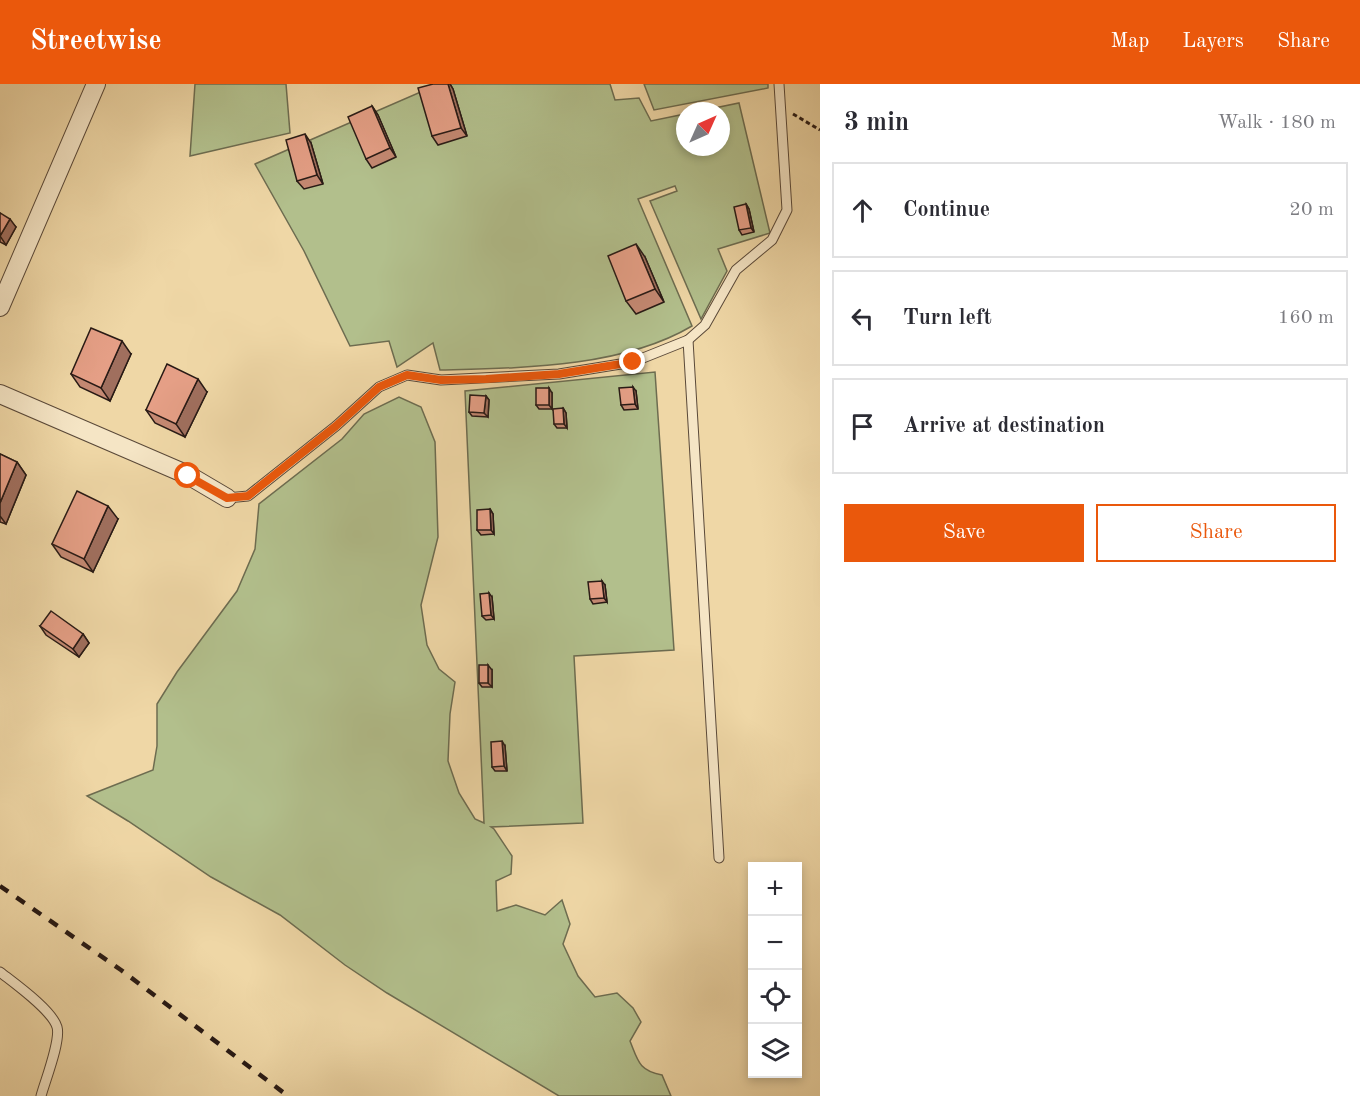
<!DOCTYPE html>
<meta charset="utf-8">
<style>
body{margin:0;font-family:"Old Standard TT",serif;background:#f2f2f3;color:#2b2b33}
.controls{position:absolute;right:18px;bottom:18px;display:grid;overflow:hidden;border-radius:0px;box-shadow:0 3px 9px #0003}
.controls button{width:54px;height:54px;display:grid;place-items:center;padding:0;border:0;border-bottom:2px solid #e1e1e2;background:#fff;color:#2b2b33;font:30px sans-serif}
.compass{position:absolute;left:676px;top:18px;width:54px;height:54px;border-radius:50%;background:#fff;box-shadow:0 3px 9px #0003;rotate:45deg}
.stop{position:absolute;width:18px;height:18px;margin:-14px;border:4px solid #ea580c;border-radius:50%;background:#fff}
.stop.end{background:#ea580c;border-color:#fff;box-shadow:0 2px 6px #0008}
.list{margin:0;padding:0;list-style:none}
h2{display:flex;justify-content:space-between;align-items:center;height:78px;margin:0;padding:0 24px;font-size:26px}
h2 small{font-size:20px;font-weight:400;color:#7c7c81}
.list li{display:grid;grid-template-columns:39px 1fr auto;gap:18px;align-items:center;box-sizing:border-box;height:96px;margin:0 12px 12px;padding:0 12px;border:2px solid #e1e1e2;border-radius:0px}
.list b{display:block;font-size:22px;white-space:nowrap}
.list em{font-size:20px;font-style:normal;color:#7c7c81}
.actions{display:flex;gap:12px;padding:18px 24px}
.actions a{flex:1;padding:14px 0;border:2px solid #ea580c;border-radius:0px;text-align:center;font-size:21px;color:#ea580c}
.actions .main{background:#ea580c;color:#fff}
.icon{flex:none;width:33px;height:33px;fill:none;stroke:currentColor;stroke-width:2;stroke-linecap:round;stroke-linejoin:round}
.map{position:relative;flex:none;width:820px;height:1012px;overflow:hidden}
header{display:flex;align-items:center;gap:36px;box-sizing:border-box;height:84px;padding:0 30px;background:#ea580c;color:#fff}
header strong{font-size:28px}
nav{display:flex;gap:33px;margin-inline-start:auto;font-size:21px}
main{display:flex}
aside{flex:1;background:#fff}
.map>svg:first-child{display:block}
.green{fill:#b2bf8c;stroke:#6d6c50;stroke-width:1.5}
.lines{fill:none;stroke-linecap:round;stroke-linejoin:round}
.lane-casing{stroke:#5a4939;stroke-width:11}
.street-casing{stroke:#5a4939;stroke-width:20}
.path{stroke:#281a15;stroke-width:3;stroke-dasharray:4.5 3;stroke-linecap:butt}
.lane{stroke:#f5e5c5;stroke-width:9}
.street{stroke:#f5e5c5;stroke-width:18}
.rail{stroke:#281a15;stroke-width:4.5;stroke-dasharray:10 10;stroke-linecap:butt}
.wall{fill:#c58973;stroke:#281a15;stroke-width:1.5}
.shaded-wall{fill:#a06f5e;stroke:#281a15;stroke-width:1.5}
.building{fill:#e59f86;stroke:#281a15;stroke-width:1.5}
.route{stroke:#ea580c;stroke-width:8}
</style>
<header>
<strong>Streetwise</strong>
<nav><a>Map</a><a>Layers</a><a>Share</a></nav>
</header>
<main>
<div class="map">
<svg width="820" height="1012" viewBox="0 0 820 1012">
<rect width="100%" height="100%" fill="#efd7a6"/>
<filter id="stains"><feTurbulence type="fractalNoise" baseFrequency=".00333" numOctaves="4"/><feColorMatrix values="0 0 0 0 .2 0 0 0 0 .09 0 0 0 0 .02 0 0 0 .5 -.17"/></filter>
<radialGradient id="worn" r=".72"><stop offset=".6" stop-color="#630" stop-opacity="0"/><stop offset="1" stop-color="#630" stop-opacity=".3"/></radialGradient>
<g class="green">
<path d="M 195,0 L 286,0 L 290,49 L 190,72 Z"/>
<path d="M 439,0 L 610,0 L 615,16 L 639,14 L 651,37 L 685,30 L 685,63 L 721,63 L 721,27 L 700,27 L 739,19 L 770,149 L 718,165 L 727,187 L 701,235 L 650,117 L 677,107 L 675,102 L 638,115 L 692,242 C 621,284 520,284 440,286 L 433,259 L 397,283 L 389,257 L 350,262 L 304,167 L 255,80 Z"/>
<path d="M 644,0 L 768,0 L 768,4 L 654,26 Z"/>
<path d="M 655,288 L 674,566 L 574,572 L 583,739 L 491,743 L 494,745 L 512,772 L 511,790 L 496,797 L 497,827 L 516,821 L 545,831 L 562,816 L 570,840 L 563,860 L 578,892 L 595,913 L 617,909 L 633,924 L 641,938 L 630,957 C 638,977 639,987 662,991 L 671,1012 L 559,1012 L 387,909 L 345,881 L 280,831 L 211,793 L 128,737 L 87,712 L 153,686 L 157,662 L 157,620 L 177,588 L 237,507 L 255,465 L 259,420 L 342,355 L 364,330 L 399,313 L 421,323 L 435,358 L 438,453 L 421,521 L 427,561 L 439,585 L 455,598 L 450,630 L 448,677 L 459,709 L 475,735 L 484,739 L 465,307 Z"/>
</g>
<g class="lines">
<g class="lane-casing">
<g id="lane">
<path d="M 688,256 L 719,774"/>
<path d="M 227,414 L 248,412 L 336,342 L 379,303 L 407,291 L 441,296 L 559,290 L 633,278 L 688,256 L 705,241 L 736,186 L 772,156 L 787,126 L 779,0"/>
<path d="M 0,888 C 14,899 52,926 57,943 C 61,957 45,997 41,1012"/>
</g>
</g>
<g class="street-casing">
<g id="street">
<path d="M 0,223 L 96,0"/>
<path d="M 0,310 L 188,391 L 227,414"/>
</g>
</g>
<path class="path" d="M 793,30 L 820,46"/>
<use href="#lane" class="lane"/>
<use href="#street" class="street"/>
<path class="rail" d="M 0,802 L 121,886 L 288,1012"/>
</g>
<g class="wall">
<path d="M 433,0 L 450,0 L 453,5 L 467,52 L 438,61 L 432,52 Z"/>
<path d="M 372,22 L 378,31 L 396,73 L 372,84 L 366,75 Z"/>
<path d="M 311,59 L 323,100 L 304,105 L 297,97 Z"/>
<path d="M 746,120 L 749,125 L 754,148 L 742,151 L 739,146 Z"/>
<path d="M 0,129 L 16,143 L 6,161 L 0,158 Z"/>
<path d="M 645,173 L 664,218 L 636,230 L 626,217 Z"/>
<path d="M 131,270 L 110,317 L 80,303 L 71,290 Z"/>
<path d="M 636,307 L 638,325 L 624,326 L 621,321 Z"/>
<path d="M 207,308 L 185,353 L 155,339 L 146,326 Z"/>
<path d="M 552,309 L 552,325 L 539,325 L 536,321 Z"/>
<path d="M 486,312 L 489,316 L 488,333 L 472,332 L 469,328 Z"/>
<path d="M 563,324 L 566,329 L 567,344 L 557,344 L 554,340 Z"/>
<path d="M 0,370 L 17,378 L 26,391 L 6,440 L 0,438 Z"/>
<path d="M 490,425 L 493,430 L 494,450 L 481,451 L 477,446 Z"/>
<path d="M 118,435 L 93,488 L 61,473 L 52,460 Z"/>
<path d="M 605,501 L 607,518 L 593,520 L 590,515 Z"/>
<path d="M 492,513 L 494,535 L 486,536 L 482,532 Z"/>
<path d="M 40,542 L 83,550 L 89,559 L 79,573 L 46,551 Z"/>
<path d="M 492,586 L 492,603 L 482,603 L 479,599 Z"/>
<path d="M 505,662 L 507,687 L 495,687 L 492,683 Z"/>
</g>
<g class="shaded-wall">
<path d="M 448,0 L 450,0 L 453,5 L 467,52 L 461,44 Z"/>
<path d="M 372,22 L 378,31 L 396,73 L 390,64 Z"/>
<path d="M 305,50 L 311,59 L 323,100 L 317,91 Z"/>
<path d="M 746,120 L 749,125 L 754,148 L 751,144 Z"/>
<path d="M 10,135 L 16,143 L 6,161 L 0,152 Z"/>
<path d="M 636,160 L 645,173 L 664,218 L 655,205 Z"/>
<path d="M 122,257 L 131,270 L 110,317 L 101,304 Z"/>
<path d="M 198,295 L 207,308 L 185,353 L 176,340 Z"/>
<path d="M 633,303 L 636,307 L 638,325 L 635,320 Z"/>
<path d="M 549,304 L 552,309 L 552,325 L 549,321 Z"/>
<path d="M 486,312 L 489,316 L 488,333 L 484,329 Z"/>
<path d="M 563,324 L 566,329 L 567,344 L 564,340 Z"/>
<path d="M 17,378 L 26,391 L 6,440 L 0,432 L 0,419 Z"/>
<path d="M 108,422 L 118,435 L 93,488 L 84,475 Z"/>
<path d="M 490,425 L 493,430 L 494,450 L 491,446 Z"/>
<path d="M 602,497 L 605,501 L 607,518 L 604,514 Z"/>
<path d="M 489,509 L 492,513 L 494,535 L 491,531 Z"/>
<path d="M 83,550 L 89,559 L 79,573 L 73,565 Z"/>
<path d="M 488,581 L 492,586 L 492,603 L 488,599 Z"/>
<path d="M 502,657 L 505,662 L 507,687 L 504,682 Z"/>
</g>
<g class="building">
<path d="M 433,0 L 448,0 L 461,44 L 432,52 L 418,4 Z"/>
<path d="M 372,22 L 390,64 L 366,75 L 348,33 Z"/>
<path d="M 305,50 L 317,91 L 297,97 L 286,56 Z"/>
<path d="M 746,120 L 751,144 L 739,146 L 734,123 Z"/>
<path d="M 0,129 L 10,135 L 0,152 Z"/>
<path d="M 636,160 L 655,205 L 626,217 L 608,172 Z"/>
<path d="M 91,244 L 122,257 L 101,304 L 71,290 Z"/>
<path d="M 167,280 L 198,295 L 176,340 L 146,326 Z"/>
<path d="M 633,303 L 635,320 L 621,321 L 619,304 Z"/>
<rect x="536" y="304" width="13" height="17"/>
<path d="M 470,311 L 486,312 L 484,329 L 469,328 Z"/>
<path d="M 563,324 L 564,340 L 554,340 L 553,325 Z"/>
<path d="M 0,370 L 17,378 L 0,419 Z"/>
<path d="M 77,407 L 108,422 L 84,475 L 52,460 Z"/>
<path d="M 490,425 L 491,446 L 477,446 L 477,426 Z"/>
<path d="M 602,497 L 604,514 L 590,515 L 588,498 Z"/>
<path d="M 489,509 L 491,531 L 482,532 L 480,510 Z"/>
<path d="M 51,527 L 83,550 L 73,565 L 40,542 Z"/>
<rect x="479" y="581" width="9" height="18"/>
<path d="M 502,657 L 504,682 L 492,683 L 491,658 Z"/>
</g>
<g class="lines">
<path class="route" d="M 188,392 L 227,414 L 248,412 L 336,342 L 379,303 L 407,291 L 441,296 L 486,295 L 559,290 L 633,278"/>
</g>
<rect width="100%" height="100%" filter="url(#stains)"/>
<rect width="100%" height="100%" fill="url(#worn)"/>
</svg>
<div class="controls">
<button>+</button>
<button>−</button>
<button><svg class="icon" aria-label="locate" viewBox="0 0 24 24"><circle cx="12" cy="12" r="6"/><path d="M12 2v4M12 18v4M2 12h4M18 12h4"/></svg></button>
<button><svg class="icon" aria-label="layers" viewBox="0 0 24 24"><path d="M12 4l9 5-9 5-9-5zM3 14l9 5 9-5"/></svg></button>
</div>
<svg class="compass" viewBox="-18 -18 36 36"><path d="M0-13l5 13h-10z" fill="#e53935"/><path d="M0 13l5-13h-10z" fill="#7c7c81"/></svg>
<div class="stop" style="left:188px;top:392px"></div>
<div class="stop end" style="left:633px;top:278px"></div>
</div>
<aside>
<h2>3 min<small>Walk · 180 m</small></h2>
<ul class="list">
<li><svg class="icon" aria-label="ahead" viewBox="0 0 24 24"><path d="M12 20V5M6 11l6-6 6 6"/></svg><div><b>Continue</b></div><em>20 m</em></li>
<li><svg class="icon" aria-label="left" viewBox="0 0 24 24"><path d="M17 20v-9H6M10 6l-5 5 5 5"/></svg><div><b>Turn left</b></div><em>160 m</em></li>
<li><svg class="icon" aria-label="arrive" viewBox="0 0 24 24"><path d="M6 21V4h12l-3 4 3 4H6"/></svg><div><b>Arrive at destination</b></div></li>
</ul>
<div class="actions"><a class="main">Save</a><a>Share</a></div>
</aside>
</main>
